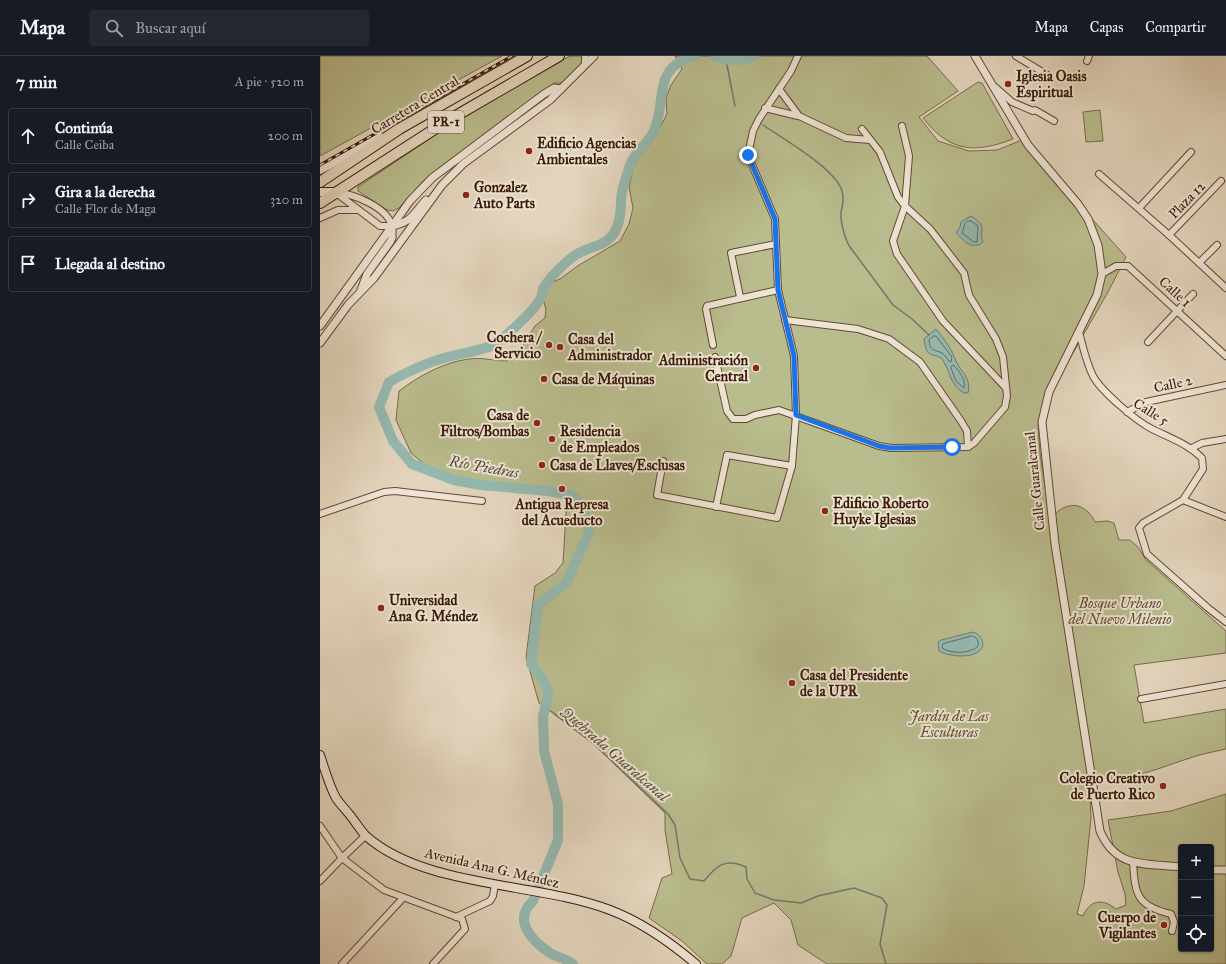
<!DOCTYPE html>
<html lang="es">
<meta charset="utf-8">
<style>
body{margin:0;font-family:"IM FELL Great Primer",serif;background:#242831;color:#f1f3f6}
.controls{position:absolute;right:12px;bottom:12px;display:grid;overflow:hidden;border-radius:4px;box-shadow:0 1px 3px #0004}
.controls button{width:36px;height:36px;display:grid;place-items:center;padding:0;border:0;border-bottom:1px solid #363941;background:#171b24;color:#f1f3f6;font:20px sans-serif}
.stop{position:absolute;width:12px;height:12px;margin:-9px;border:3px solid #1a73e8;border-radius:50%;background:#fff}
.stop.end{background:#1a73e8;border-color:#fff;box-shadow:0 1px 4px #0008}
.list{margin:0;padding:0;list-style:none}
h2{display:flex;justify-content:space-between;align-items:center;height:52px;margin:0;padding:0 16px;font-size:17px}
h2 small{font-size:13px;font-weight:400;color:#9ea1a6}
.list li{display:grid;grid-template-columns:26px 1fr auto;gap:12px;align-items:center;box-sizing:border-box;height:56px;margin:0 8px 8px;padding:0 8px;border:1px solid #363941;border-radius:4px}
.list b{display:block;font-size:15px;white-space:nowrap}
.list p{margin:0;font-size:13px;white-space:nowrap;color:#9ea1a6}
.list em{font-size:13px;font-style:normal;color:#9ea1a6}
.icon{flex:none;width:22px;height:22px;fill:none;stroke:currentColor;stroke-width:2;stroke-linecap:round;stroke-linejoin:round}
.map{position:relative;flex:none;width:906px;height:908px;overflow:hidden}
header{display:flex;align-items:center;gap:24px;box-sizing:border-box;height:56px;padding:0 20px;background:#171b24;border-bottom:1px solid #363941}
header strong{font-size:19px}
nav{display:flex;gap:22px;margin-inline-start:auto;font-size:14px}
.search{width:280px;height:36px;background:#242831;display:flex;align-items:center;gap:10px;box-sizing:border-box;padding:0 14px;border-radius:4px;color:#9ea1a6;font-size:15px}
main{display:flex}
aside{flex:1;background:#171b24}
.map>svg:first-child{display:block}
.green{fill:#b9bc8d;stroke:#796a49;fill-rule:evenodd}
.water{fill:#95b9b0;stroke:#70796c}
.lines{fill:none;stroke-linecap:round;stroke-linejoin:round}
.shore{stroke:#67695a;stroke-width:1}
.stream{stroke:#70796c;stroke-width:1.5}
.river{stroke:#95b9b0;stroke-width:10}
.minor-tunnel{stroke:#c1af98;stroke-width:6;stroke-dasharray:6 3;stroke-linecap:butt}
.minor-casing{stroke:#644833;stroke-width:8}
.tertiary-casing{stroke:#644833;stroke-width:9}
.secondary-casing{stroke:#391905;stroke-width:10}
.trunk-casing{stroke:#391905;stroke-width:12}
.minor{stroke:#ede4d4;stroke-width:6}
.tertiary{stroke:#ede4d4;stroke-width:7}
.secondary{stroke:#ede4d4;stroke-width:8}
.trunk{stroke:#e3d5bd;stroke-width:10}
.rail-casing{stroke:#391905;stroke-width:3}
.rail{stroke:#ede4d4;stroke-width:1.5;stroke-dasharray:4.5;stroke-linecap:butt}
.route{stroke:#1a73e8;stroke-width:5}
.poi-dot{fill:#8f2418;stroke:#ede4d4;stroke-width:1.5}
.labels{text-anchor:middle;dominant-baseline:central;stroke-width:4;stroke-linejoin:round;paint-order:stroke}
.shield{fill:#ede4d4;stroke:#6f5643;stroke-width:1}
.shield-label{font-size:13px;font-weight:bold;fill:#391905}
.poi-label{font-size:14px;font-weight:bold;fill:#391905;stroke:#ede4d4;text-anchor:start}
.street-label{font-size:14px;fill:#391905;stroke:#ede4d4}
.park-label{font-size:14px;font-style:italic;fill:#5f4a2e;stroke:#ede4d4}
.water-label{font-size:15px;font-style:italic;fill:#554938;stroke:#ede4d4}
</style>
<header>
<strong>Mapa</strong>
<div class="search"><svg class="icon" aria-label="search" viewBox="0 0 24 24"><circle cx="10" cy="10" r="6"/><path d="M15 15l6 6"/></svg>Buscar aquí</div>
<nav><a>Mapa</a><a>Capas</a><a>Compartir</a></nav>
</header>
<main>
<aside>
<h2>7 min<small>A pie · 520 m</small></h2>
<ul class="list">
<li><svg class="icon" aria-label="ahead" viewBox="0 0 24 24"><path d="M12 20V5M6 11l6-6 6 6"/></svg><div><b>Continúa</b><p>Calle Ceiba</p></div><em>200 m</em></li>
<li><svg class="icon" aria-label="right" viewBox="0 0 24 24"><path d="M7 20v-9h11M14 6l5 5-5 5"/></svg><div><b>Gira a la derecha</b><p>Calle Flor de Maga</p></div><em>320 m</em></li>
<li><svg class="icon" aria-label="arrive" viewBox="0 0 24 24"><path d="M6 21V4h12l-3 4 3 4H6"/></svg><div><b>Llegada al destino</b></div></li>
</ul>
</aside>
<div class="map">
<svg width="906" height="908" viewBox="0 0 906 908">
<rect width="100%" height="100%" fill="#e3d5bd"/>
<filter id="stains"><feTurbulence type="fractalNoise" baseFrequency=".005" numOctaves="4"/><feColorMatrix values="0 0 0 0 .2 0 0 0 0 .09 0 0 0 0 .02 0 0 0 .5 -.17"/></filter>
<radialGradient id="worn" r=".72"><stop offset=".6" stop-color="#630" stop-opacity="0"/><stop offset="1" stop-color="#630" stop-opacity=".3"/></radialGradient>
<g class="green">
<path d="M 0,0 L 182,0 L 0,100 Z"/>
<path d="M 250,0 L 268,0 L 243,27 L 234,27 L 224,34 L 103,125 L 79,152 L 73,155 L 67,154 L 38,135 L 38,131 L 139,63 Z"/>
<path d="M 355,0 L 607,0 L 638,35 L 599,61 L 618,85 L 649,95 L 677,94 L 702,84 L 806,201 L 788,236 L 729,339 L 718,366 L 720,397 L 730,463 C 745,445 764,444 775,466 L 787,465 L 794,467 L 799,484 L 810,484 L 818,491 L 826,504 L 906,575 L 906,597 L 814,609 L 824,667 L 906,653 L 906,693 C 893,696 880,698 867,703 C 836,713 803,728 769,721 L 771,762 L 764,830 L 757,858 L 763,860 C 770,844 782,842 796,853 L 806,849 L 805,838 L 798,816 L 788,764 L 851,755 L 906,738 L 906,908 L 507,908 L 478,889 L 471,864 L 454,847 L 422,862 L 411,900 L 402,908 L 387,908 L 362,885 L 329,862 L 342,822 L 352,818 L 345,774 L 345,757 L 260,675 L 219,647 L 206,601 L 215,530 L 235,517 L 243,507 L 247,440 L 159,431 L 119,421 L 91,397 L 76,364 L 79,335 C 99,320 124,306 149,303 C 161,301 175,305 187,305 L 204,288 L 215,270 L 225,262 L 226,254 L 220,231 L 240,223 L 259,209 L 300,185 L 309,168 L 313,152 L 309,131 L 313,113 L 319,101 L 337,77 L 347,58 L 346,42 L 351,29 L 362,13 ZM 861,791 L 891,791 L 891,893 L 861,893 Z"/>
<path d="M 658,26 L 662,27 L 693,83 C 654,98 630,96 603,62 Z"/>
<path d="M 780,54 L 783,85 L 766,86 L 763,56 Z"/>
</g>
<g class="water">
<path d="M 651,160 C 669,171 658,172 663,186 C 653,195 644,185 636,177 L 640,171 L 641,166 Z"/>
<path d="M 616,273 C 625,284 631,292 636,305 C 641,316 652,323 648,337 L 644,337 C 629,328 631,316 622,303 C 617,298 609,301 606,293 C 605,290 605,286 604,283 Z"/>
<path d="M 653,576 C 661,578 667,589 659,595 C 650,603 628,600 619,595 L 618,586 L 621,584 Z"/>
</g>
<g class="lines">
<g class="shore">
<path d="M 648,165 L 651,165 L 658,170 L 657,186 L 654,186 L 642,177 L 645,168 Z"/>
<path d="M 614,280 L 616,280 L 632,301 L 631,306 L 629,305 C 627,303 625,299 622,297 C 614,293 610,296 609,284 Z"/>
<path d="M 633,309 C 639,314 646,324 644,332 L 636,325 L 631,312 Z"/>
<path d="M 652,580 C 657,581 659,585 658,590 C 651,598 630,598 622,592 L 623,588 Z"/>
</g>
<g class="stream">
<path d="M 406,4 L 415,50"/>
<path d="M 443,69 C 462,82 516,113 522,135 C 524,142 523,149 521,156 C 520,164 525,184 530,191 L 573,249 L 592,263 L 609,279"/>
<path d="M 225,651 L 275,689 L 348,758 L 355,769 L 360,802 L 370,823 L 384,825 C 397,809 405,802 426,811 L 427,823 L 435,837 L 454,844 L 481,847 L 498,840 L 534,832 L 562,842 L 567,849 L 560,888 L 566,908"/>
</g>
<g class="river">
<path d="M 395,0 C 409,6 420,5 434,0"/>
<path d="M 253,908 C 246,902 238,902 230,897 C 212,885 192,864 213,845 L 238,784 L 238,748 L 224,695 L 223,660 L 229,637 L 223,624 L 211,608 L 218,549 L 246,527 L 269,476 L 266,460 L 254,440 L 228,435 L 161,429 L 134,424 L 92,408 L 73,385 L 59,351 L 69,326 C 85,317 103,308 121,303 C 135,298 162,295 173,289 C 184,283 213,255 219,245 C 222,242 222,237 223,233 C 229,222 243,208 254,200 C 270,188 288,193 297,171 C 302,160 300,148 302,136 C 304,127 307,118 310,109 C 315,95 330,87 335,72 C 347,42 332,11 375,0"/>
</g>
<path class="minor-tunnel" d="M 393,289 L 395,301"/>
<g class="minor-casing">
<g id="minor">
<path d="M 265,0 L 265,9"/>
<path d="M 696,0 L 729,20"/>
<path d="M 767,5 L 769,0"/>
<path d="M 675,31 L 692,46 L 713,55 L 715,54 L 734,65"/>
<path d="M 459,33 L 479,60 L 526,82 L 550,84"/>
<path d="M 445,52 L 478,60"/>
<path d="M 542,73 L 560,96 L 578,141 L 585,150 L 573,185 L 577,198 L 623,265 L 686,332"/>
<path d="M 779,118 L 849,179 L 906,232"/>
<path d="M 15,136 C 34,138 67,151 72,170 L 60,170 Z"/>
<path d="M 819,152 L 871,96"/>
<path d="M 0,162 L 18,154 L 38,154"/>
<path d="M 849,179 L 901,125"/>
<path d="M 879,207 L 897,189"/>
<path d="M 782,218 L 796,210 L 808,210 L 906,300"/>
<path d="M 420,241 L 411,197 L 456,188"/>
<path d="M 465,264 L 538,273 L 569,283 L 600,306 L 641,365 L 647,375 L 648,391"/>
<path d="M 759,276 C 763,291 766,306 773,320 C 781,335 816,365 832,373 C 850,382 868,388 882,402 L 883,413 L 863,444 L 823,467 L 819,472 L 827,498 L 888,552 L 906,566"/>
<path d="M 828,286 L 873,238"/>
<path d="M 393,289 L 386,253 L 387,250 L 458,234"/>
<path d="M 395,301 L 407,355 L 413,363 L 426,363 L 435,359 L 459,354 L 559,390 L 571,392 L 648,391 L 654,387 L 685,351 L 687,340 L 683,301 L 676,283 L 649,239 L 644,217 L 610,173 L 585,150 L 589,100 L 582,70"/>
<path d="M 807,356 L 826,346 L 906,329"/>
<path d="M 872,392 L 882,387 L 906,383"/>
<path d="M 343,405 L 337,439 L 457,462 L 472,410 L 476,359 L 474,300 L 458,234 L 455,163 L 428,99 L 433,75 L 439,63 L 471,15 L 478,0"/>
<path d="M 863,444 L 906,461"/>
<path d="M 396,451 L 407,399 L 472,410"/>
<path d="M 0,458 L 64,436 L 75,435 L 162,445"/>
<path d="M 821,643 L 906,628"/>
<path d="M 0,770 L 22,802 L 64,834 L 142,863 L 145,873 L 113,908"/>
<path d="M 813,806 C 815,839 817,850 851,858 L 854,866 L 852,875"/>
<path d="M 0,825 L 22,802 L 46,779"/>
<path d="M 136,861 L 170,845 L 173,840 L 175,828"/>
<path d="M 22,908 L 83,842"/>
</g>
</g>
<g class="tertiary-casing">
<g id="tertiary">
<path d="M 655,0 L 708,89 L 758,148 L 768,163 L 778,189 L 782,218 L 777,239 L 729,336 L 722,366 L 735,488 L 780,775 C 796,813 825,807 861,811"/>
<path d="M 72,170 C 92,166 93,158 106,144"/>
<path d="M 41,234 L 47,218 L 70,186 L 72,182 L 72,170"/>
<path d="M 0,270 L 90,145 L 112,122 L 224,38 L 234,32 L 241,33"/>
<path d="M 0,287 L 28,249 L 54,222 L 122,129 L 143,108 L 230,44 L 274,0"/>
<path d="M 891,814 L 906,814"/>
</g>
</g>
<g class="secondary-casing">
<g id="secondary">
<path d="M 0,114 L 60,81"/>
<path d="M 0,136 L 15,136"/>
<path d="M 0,699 C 5,714 9,729 16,742 C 20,748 25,753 29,758 C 35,765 40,774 46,780 C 105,832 216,826 290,854 C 322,866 350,886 376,908"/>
</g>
</g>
<g class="trunk-casing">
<g id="trunk">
<path d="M 0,126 L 79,73 L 207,0"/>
<path d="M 0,147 L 127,65 L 239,0"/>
</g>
</g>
<use href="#minor" class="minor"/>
<use href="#tertiary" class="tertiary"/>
<use href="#secondary" class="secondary"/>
<use href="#trunk" class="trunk"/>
<g class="rail-casing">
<path id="rail" d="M 0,109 L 192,0"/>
</g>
<use href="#rail" class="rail"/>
</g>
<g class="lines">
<path class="route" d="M 428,99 L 455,163 L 458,234 L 474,300 L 476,359 L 559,390 L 570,392 L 632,391"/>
</g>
<g class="poi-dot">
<circle cx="688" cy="28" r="4"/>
<circle cx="209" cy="95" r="4"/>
<circle cx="146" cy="139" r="4"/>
<circle cx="229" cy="289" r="4"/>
<circle cx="240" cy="291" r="4"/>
<circle cx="436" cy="312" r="4"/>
<circle cx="224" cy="323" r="4"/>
<circle cx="217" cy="367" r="4"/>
<circle cx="232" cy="383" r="4"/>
<circle cx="222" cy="409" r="4"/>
<circle cx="242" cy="433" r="4"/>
<circle cx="505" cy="455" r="4"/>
<circle cx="61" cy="552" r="4"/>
<circle cx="472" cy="627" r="4"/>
<circle cx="843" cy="730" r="4"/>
<circle cx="844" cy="869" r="4"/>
</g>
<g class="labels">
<rect class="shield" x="108" y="55" width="36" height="22" rx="3"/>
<g class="shield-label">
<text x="126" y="66">PR-1</text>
</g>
<g class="poi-label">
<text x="696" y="20">Iglesia Oasis<tspan x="696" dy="16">Espiritual</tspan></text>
<text x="217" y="87">Edificio Agencias<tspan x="217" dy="16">Ambientales</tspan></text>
<text x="154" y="131">Gonzalez<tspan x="154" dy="16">Auto Parts</tspan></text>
<text x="221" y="281" text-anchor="end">Cochera /<tspan x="221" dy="16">Servicio</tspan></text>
<text x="248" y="283">Casa del<tspan x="248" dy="16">Administrador</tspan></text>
<text x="428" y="304" text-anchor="end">Administración<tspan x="428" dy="16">Central</tspan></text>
<text x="232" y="323">Casa de Máquinas</text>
<text x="209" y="359" text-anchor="end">Casa de<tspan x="209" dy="16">Filtros/Bombas</tspan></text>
<text x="240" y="375">Residencia<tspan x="240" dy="16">de Empleados</tspan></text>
<text x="230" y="409">Casa de Llaves/Esclusas</text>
<text x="513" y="447">Edificio Roberto<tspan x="513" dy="16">Huyke Iglesias</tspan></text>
<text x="242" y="448" text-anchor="middle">Antigua Represa<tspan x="242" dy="16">del Acueducto</tspan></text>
<text x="69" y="544">Universidad<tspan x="69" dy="16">Ana G. Méndez</tspan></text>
<text x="480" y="619">Casa del Presidente<tspan x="480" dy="16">de la UPR</tspan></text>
<text x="835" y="722" text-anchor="end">Colegio Creativo<tspan x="835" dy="16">de Puerto Rico</tspan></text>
<text x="836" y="861" text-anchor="end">Cuerpo de<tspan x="836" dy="16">Vigilantes</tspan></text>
</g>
<g class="street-label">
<text transform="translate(95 49) rotate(-31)">Carretera Central</text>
<text transform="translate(867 144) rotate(-46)">Plaza 12</text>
<text transform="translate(855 236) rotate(42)">Calle 1</text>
<text transform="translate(853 328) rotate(-12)">Calle 2</text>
<text transform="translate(831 356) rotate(32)">Calle 5</text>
<text transform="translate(715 425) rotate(-96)">Calle Guaralcanal</text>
<text transform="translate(172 812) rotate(13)">Avenida Ana G. Méndez</text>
</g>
<g class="park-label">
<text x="800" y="547">Bosque Urbano<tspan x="800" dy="16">del Nuevo Milenio</tspan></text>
<text x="629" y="660">Jardín de Las<tspan x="629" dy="16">Esculturas</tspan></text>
</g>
<g class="water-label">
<text transform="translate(164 411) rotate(10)">Río Piedras</text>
<text transform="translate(295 698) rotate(41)">Quebrada Guaralcanal</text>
</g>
</g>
<rect width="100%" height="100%" filter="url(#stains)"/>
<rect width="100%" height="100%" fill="url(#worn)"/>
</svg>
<div class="controls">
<button>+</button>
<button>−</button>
<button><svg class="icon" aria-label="locate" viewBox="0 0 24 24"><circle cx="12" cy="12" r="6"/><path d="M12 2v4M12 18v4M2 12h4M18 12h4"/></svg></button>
</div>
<div class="stop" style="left:632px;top:391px"></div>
<div class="stop end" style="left:428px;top:99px"></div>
</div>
</main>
